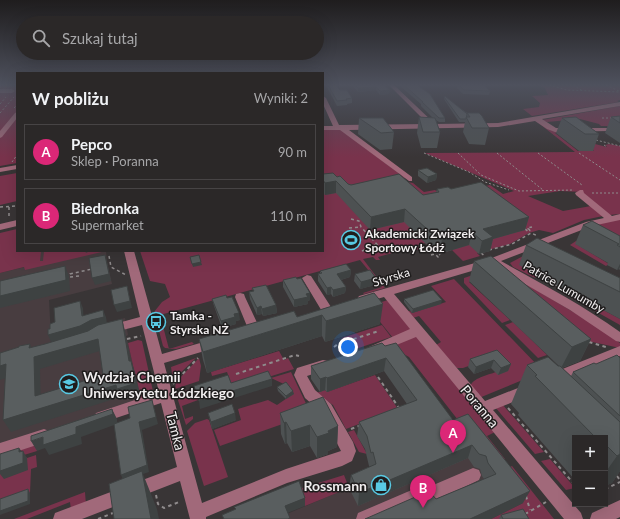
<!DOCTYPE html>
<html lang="pl">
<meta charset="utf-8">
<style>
body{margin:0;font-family:Lato,sans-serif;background:#333030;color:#f1f3f6}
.controls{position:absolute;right:12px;bottom:12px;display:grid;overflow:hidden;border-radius:0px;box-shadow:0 4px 16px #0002}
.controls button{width:36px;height:36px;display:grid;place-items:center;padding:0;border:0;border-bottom:1px solid #474445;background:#2b2828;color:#f1f3f6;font:20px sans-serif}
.you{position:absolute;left:348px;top:347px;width:14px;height:14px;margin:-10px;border:3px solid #fff;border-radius:50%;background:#1a73e8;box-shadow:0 0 0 6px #1a73e833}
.badge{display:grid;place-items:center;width:26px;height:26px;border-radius:50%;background:#db2777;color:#fff;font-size:13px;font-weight:700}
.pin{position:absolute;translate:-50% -33px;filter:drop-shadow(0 1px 2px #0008)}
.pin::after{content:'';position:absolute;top:21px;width:14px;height:12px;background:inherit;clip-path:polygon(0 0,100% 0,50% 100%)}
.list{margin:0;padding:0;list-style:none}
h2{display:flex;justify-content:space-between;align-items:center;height:52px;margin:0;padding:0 16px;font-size:17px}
h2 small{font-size:13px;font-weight:400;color:#a6a6a8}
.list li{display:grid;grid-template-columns:26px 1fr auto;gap:12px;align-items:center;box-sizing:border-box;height:56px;margin:0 8px 8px;padding:0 8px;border:1px solid #474445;border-radius:0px}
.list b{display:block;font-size:15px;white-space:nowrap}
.list p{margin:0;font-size:13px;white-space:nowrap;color:#a6a6a8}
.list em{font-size:13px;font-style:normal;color:#a6a6a8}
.icon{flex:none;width:22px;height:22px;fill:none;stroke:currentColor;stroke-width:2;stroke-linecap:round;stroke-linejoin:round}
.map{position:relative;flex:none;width:620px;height:519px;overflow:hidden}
.search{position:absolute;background:#2b2828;box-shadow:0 4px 16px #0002;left:16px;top:16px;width:308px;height:44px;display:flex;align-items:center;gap:10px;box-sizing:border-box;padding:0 14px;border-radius:22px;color:#a6a6a8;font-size:15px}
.panel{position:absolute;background:#2b2828;box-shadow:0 4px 16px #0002;left:16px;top:72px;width:308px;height:180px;border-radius:0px}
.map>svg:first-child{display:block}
.built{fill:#483d40}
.green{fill:#79334c}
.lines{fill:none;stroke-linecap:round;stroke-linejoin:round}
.path-far2{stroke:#8f8b8c;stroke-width:1;stroke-dasharray:2 2;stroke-linecap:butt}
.path-far1{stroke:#8f8b8c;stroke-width:1.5;stroke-dasharray:3 3;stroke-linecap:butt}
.path{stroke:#8f8b8c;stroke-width:2;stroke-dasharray:3.5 3.5;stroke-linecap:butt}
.minor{fill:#a1697a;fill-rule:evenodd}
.wall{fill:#4d5152}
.shaded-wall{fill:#3e4242}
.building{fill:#595e5f;stroke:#3e4242;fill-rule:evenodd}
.labels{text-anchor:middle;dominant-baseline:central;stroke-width:3;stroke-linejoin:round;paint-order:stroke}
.poi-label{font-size:12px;font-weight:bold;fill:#f1eeef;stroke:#1f1d1d;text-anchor:start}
.street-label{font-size:12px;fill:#f1eeef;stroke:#1f1d1d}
.near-poi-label{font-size:14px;font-weight:bold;fill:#f1eeef;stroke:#1f1d1d;text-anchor:start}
.near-street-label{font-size:14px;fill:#f1eeef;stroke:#1f1d1d}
</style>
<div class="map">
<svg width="620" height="519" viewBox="0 0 620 519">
<rect width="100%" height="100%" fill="#393536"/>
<g class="built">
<path d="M 26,251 L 106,251 L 107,262 L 112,284 L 49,300 L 51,338 L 125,318 L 128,335 L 126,336 L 128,343 L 142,406 L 0,455 L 0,273 L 25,267 Z"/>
<path d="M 471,436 L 523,503 L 491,519 L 275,519 Z"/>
</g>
<g class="green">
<path d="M 0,85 L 17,85 L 17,163 L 0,166 Z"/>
<path d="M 538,85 L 620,85 L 620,100 L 617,101 L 619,102 L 532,116 L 523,109 L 539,107 L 540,103 L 532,96 L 548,95 L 545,88 Z"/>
<path d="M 620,106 L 620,133 L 607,126 L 601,126 L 599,124 L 580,119 L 547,122 L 542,120 Z"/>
<path d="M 536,121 L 545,126 L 570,132 L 555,133 L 578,151 L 594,151 L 589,147 L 595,144 L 607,147 L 605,145 L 609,144 L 620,146 L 620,214 L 609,215 L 582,192 L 560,191 L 528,196 L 563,211 L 591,206 L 603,216 L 584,220 L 553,233 L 539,230 L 529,233 L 510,244 L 477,253 L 480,256 L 463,261 L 452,250 L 439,254 L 425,243 L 417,245 L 420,249 L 417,250 L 414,247 L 378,257 L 380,260 L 376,260 L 373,257 L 363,259 L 385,288 L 364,294 L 363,293 L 382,287 L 360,260 L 160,315 L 169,349 L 192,342 L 194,344 L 176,349 L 165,348 L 163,346 L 154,312 L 162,302 L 170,297 L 165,284 L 150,281 L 140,251 L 323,251 L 323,130 L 340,129 L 405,178 L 401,180 L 402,181 L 413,183 L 424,192 L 435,190 L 443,196 L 490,185 L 503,194 L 514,191 L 425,153 L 575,152 Z"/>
<path d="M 17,173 L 17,201 L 0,205 L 0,176 Z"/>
<path d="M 620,219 L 620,248 L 594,225 Z"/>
<path d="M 17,229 L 17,251 L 41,251 L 40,261 L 43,261 L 44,251 L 85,251 L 86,253 L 90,251 L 106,251 L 25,270 L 24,267 L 0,273 L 0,233 Z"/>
<path d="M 576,241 L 578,243 L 576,244 L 609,264 L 606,266 L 570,245 Z"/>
<path d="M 525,255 L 520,265 L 539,275 L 535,278 L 513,267 L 510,263 Z"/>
<path d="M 485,271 L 469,282 L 510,320 L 502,323 L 464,283 L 464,278 Z"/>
<path d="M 504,271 L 597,326 L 620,343 L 620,348 L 583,340 Z"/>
<path d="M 454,279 L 541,369 L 542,372 L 479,398 L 470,387 C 472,378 488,375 496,372 L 494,357 L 463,368 L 457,368 L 436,345 L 441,342 L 419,316 L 413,318 L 407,312 L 410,311 L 412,313 L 446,302 L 431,286 Z"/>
<path d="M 562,288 L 620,319 L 620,325 L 563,293 L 560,290 Z"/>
<path d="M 388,300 L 413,331 L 393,338 L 373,313 L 372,305 Z"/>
<path d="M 513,322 L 547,355 L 538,358 L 505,325 Z"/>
<path d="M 382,325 L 391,337 L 341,354 L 338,350 L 343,348 L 341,345 L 346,343 L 342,338 Z"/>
<path d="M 416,335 L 495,432 L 487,436 L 505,459 L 493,465 L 409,357 L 395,349 L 397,342 Z"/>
<path d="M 138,340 L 142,341 L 154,396 L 141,401 L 128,343 Z"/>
<path d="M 279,351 L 284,360 L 288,358 L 294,369 L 233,388 L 227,372 L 212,376 L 211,372 Z"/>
<path d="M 196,358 L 173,380 L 171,367 Z"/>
<path d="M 199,358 L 201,366 L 199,381 L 175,389 L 176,382 Z"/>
<path d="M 291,372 L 311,414 L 220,446 L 214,430 L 241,420 L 238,409 L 268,400 L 277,405 L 293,394 L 286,385 L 271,378 Z"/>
<path d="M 375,375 L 398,409 L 346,429 L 333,405 L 316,393 L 325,390 L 327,392 Z"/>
<path d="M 191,389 L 196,393 L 198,400 L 182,406 L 185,419 L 193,416 L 193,419 L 186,425 L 176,394 Z"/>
<path d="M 502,404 L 544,452 L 535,454 L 495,407 Z"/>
<path d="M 207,419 L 209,420 L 228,477 L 204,486 L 187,431 L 195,423 Z"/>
<path d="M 354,430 L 367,454 L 359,452 L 348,432 Z"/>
<path d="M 37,443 L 37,451 L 24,455 L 27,458 L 36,455 L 37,467 L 31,469 L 30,493 L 0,503 L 0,456 Z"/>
<path d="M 550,459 L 575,488 L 566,490 L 541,461 Z"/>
<path d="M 512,466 L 554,519 L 491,519 L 523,503 L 499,473 Z"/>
<path d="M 344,475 L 349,488 L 305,506 L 299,489 Z"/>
<path d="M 85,492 L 86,505 L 71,510 L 70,502 L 27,519 L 14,519 Z"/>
</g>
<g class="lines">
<g class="path-far2">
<path d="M 549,85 L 567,90 L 620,92"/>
<path d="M 573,85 L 583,91"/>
<path d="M 606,85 L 619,91"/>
<path d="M 0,104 L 6,97"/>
<path d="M 14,108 L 17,105"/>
<path d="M 0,113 L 14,97"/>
<path d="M 602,118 L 612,118"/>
<path d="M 596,140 L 620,146"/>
<path d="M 604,145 L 607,147"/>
<path d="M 424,153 L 469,172 L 485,182 L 509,190"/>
<path d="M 458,153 L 481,175 L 519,191 L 574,190"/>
<path d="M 497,153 L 543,190"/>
<path d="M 538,153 L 582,185"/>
<path d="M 579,153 L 620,180"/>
<path d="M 12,162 L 17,155"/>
<path d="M 592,193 L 620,193"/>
</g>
<g class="path-far1">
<path d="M 0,207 L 17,206"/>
<path d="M 9,207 L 9,219"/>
<path d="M 351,219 L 359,221 L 361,227 L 384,252"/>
<path d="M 349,228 L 361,227"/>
<path d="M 525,229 L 529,232 L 530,230"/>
<path d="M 530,230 L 527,228 L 532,227"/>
<path d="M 435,250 L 440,255"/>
<path d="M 489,250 L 512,244 L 531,233 L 538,236"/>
<path d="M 362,251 L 377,244"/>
<path d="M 481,253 L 485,256"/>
<path d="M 431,255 L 435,254 L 438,257 L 440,255"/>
<path d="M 109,256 L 111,267 L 126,275"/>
<path d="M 79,276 L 70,277 L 70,274 L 92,269"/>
<path d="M 549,281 L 560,287"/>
</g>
<g class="path">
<path d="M 558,286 L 560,287 L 558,289"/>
<path d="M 127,339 L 141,336"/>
<path d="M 589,342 L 606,347"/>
<path d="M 334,347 L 338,344 L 379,331"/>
<path d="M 236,374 L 295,355 L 299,356"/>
<path d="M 378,377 L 399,408"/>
<path d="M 173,384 L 198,358"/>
<path d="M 508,408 L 575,485"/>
<path d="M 351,429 L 359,426"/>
<path d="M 617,476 L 620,480"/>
<path d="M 605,489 L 620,482"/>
<path d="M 156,495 L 158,504 L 164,508 L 179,502"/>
<path d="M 526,496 L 530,510"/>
<path d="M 525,514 L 546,502"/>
<path d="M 98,519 L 113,513"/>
</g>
<g class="minor">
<path d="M 389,85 L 394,85 L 435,124 L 498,123 L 620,102 L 620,106 L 542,119 L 556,128 L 611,128 L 611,130 L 609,131 L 555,132 L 547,129 L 535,121 L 498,127 L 349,130 L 412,177 L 412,181 L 409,181 L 340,130 L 323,130 L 323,126 L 333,126 L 323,104 L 323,96 L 326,98 L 339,125 L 428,124 Z"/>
<path d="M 0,89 L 12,89 L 15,91 L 12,93 L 0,93 Z"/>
<path d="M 17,112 L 17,118 L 2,137 L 0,138 L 0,131 L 15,113 Z"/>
<path d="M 17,165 L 17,169 L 0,172 L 0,168 Z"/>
<path d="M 580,190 L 583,190 L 584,193 L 612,216 L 620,214 L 620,220 L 592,226 L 501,261 C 542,284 583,305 620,332 L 620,342 L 616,341 L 570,310 L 492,265 L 394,294 L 485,401 L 528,384 L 533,386 L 535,390 L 533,394 L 493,410 L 581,513 L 583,519 L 564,519 L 416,337 L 377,353 L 373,355 L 369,353 L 367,350 L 369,347 L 410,329 L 384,297 L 363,303 L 359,302 L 357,299 L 359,296 L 489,259 L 586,222 L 604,218 L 576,195 L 575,193 Z"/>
<path d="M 17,220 L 17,226 L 0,230 L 0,224 Z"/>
<path d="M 124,251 L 134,251 L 152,316 L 154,319 L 153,321 L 162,354 L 214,339 L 218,341 L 220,344 L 218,347 L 164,363 L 202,503 L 286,469 L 341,451 L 321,412 L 305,398 L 294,375 L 297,368 L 323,360 L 328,361 L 329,365 L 328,369 L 307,376 L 315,390 L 331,404 L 353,442 L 356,451 L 352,461 L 342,466 L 287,483 L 206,517 L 206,519 L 190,519 L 180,481 L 82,519 L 53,519 L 55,513 L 177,467 L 161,403 L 101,423 L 96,421 L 94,417 L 96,413 L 159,392 L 142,325 L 111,333 L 107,332 L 105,329 L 107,326 L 140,317 Z"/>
<path d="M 307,275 L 311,276 L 331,307 L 333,310 L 331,313 L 323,313 L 302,278 Z"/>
<path d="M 240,293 L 244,294 L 245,297 L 261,331 L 259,334 L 255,335 L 251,334 L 249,331 L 235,297 L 236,294 Z"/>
<path d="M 620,346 L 620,356 L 555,383 L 550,382 L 548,378 L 550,374 Z"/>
<path d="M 44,429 L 49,431 L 51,436 L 49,441 L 0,457 L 0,443 Z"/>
<path d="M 473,468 L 479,470 L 481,475 L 479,480 L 438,500 L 432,502 L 421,502 L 383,519 L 356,519 L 358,513 L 421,486 L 431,486 Z"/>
<path d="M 620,500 L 620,517 L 616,519 L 590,519 L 592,513 Z"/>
</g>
</g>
<g class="wall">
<path d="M 326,85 L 336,85 L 340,90 L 352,98 L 352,103 L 347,104 L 347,105 L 337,106 Z"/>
<path d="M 352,85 L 388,85 L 385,85 L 389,94 L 380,95 L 376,90 L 358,92 Z"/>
<path d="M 399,85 L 417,85 L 445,118 L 445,122 L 439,122 L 436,120 L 440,132 L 437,148 L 421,148 L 417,133 L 419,117 L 433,118 L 421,106 L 421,104 Z"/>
<path d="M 457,85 L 484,85 L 490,91 L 489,95 L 463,94 L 457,88 Z"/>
<path d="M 444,97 L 489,128 L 485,145 L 469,144 L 463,132 L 465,122 L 459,122 L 444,99 Z"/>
<path d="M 620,116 L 620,143 L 605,133 L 611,117 Z"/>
<path d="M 359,118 L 394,132 L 392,149 L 380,150 L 358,134 Z"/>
<path d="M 562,118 L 599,134 L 593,151 L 579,151 L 556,133 Z"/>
<path d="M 418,170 L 437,174 L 436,180 L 427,183 L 418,176 Z"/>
<path d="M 323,174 L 337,177 L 348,184 L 423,195 L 436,192 L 437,189 L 451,189 L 529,217 L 525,230 L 493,239 L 490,251 L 479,254 L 469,245 L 439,254 L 425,243 L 404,222 L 370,230 L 336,193 L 325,195 L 323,193 Z"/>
<path d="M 583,225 L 620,236 L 620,270 L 619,269 L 617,270 L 607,265 L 608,263 L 575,244 Z"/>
<path d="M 526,245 L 620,278 L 620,319 L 519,265 Z"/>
<path d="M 474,261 L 591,339 L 580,361 L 562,368 L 571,376 L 573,372 L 596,364 L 620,358 L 620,471 L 612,483 L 605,486 L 605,438 L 575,438 L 575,480 L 518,415 L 519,413 L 511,404 L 527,365 L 559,366 L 469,281 Z"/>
<path d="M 351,270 L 350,277 L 341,280 L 346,287 L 345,293 L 333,297 L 331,294 L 327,295 L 318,281 L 318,274 L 320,273 L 320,271 Z"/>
<path d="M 355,274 L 375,285 L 360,289 L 354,281 Z"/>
<path d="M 283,280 L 310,300 L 308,301 L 308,304 L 294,307 L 283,287 Z"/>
<path d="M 252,288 L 276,305 L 277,313 L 263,316 L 262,314 L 257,315 L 250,299 L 249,292 L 253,291 Z"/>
<path d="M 374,293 L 380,324 L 325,342 L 322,336 L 207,373 L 203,360 L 199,339 L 297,317 Z"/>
<path d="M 212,299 L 240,320 L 236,321 L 236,324 L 222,328 L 214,306 Z"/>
<path d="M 404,299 L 441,304 L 412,313 L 404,302 Z"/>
<path d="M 382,343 L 453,420 L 468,414 L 523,503 L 436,499 L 484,479 L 482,476 L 480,469 L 474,467 L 468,458 L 358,506 L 349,488 L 351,475 L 371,466 L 369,466 L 365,449 L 357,436 L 359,422 L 407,404 L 384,371 L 327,392 L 325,390 L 320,392 L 311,379 L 311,366 Z"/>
<path d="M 497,350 L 511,364 L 508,371 L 498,375 L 491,368 L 474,374 L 468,367 L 470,359 Z"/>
<path d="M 277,387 L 294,394 L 286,399 L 278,391 Z"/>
<path d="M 208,413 L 236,420 L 212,429 Z"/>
<path d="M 280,413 L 338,426 L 337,447 L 328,451 L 328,454 L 317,458 L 310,446 L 292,452 L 287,443 L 285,444 L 281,434 Z"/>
<path d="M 501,515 L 529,519 L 499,519 Z"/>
</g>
<g class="shaded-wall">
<path d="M 376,87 L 376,90 L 358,92 L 358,88 Z"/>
<path d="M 390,90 L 389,94 L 380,95 L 380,91 Z"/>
<path d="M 437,174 L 436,180 L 427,183 L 428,177 Z"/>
<path d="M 336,181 L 336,193 L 325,195 L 325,183 Z"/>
<path d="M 405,209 L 404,222 L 370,230 L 371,217 Z"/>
<path d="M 529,217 L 525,230 L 493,239 L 490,251 L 479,254 L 482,241 L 483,229 Z"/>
<path d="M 472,232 L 469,245 L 439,254 L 442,240 Z"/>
<path d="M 105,255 L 107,261 L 111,281 L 95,285 L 92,278 Z"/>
<path d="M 201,262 L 202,265 L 193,267 L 192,264 Z"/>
<path d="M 620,264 L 620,267 L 619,269 L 617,270 Z"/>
<path d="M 65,266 L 69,276 L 70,291 L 0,308 L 0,296 Z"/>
<path d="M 351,270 L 350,277 L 337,281 L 337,274 Z"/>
<path d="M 376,278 L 375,285 L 360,289 L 361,282 Z"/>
<path d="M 127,286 L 132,308 L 117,312 L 114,305 Z"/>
<path d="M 331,287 L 331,294 L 327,295 L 327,288 Z"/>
<path d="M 346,287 L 345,293 L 333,297 L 333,290 Z"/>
<path d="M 310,293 L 310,300 L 308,301 L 308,304 L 294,307 L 294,300 L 306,294 Z"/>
<path d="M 442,300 L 441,304 L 412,313 L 413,309 Z"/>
<path d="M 80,301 L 83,308 L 84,323 L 82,316 Z"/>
<path d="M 383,304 L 380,324 L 325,342 L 326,321 Z"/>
<path d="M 276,305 L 277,313 L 263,316 L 262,309 Z"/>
<path d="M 261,306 L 262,314 L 257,315 L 257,308 Z"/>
<path d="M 103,310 L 106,317 L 107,324 L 83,334 L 51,342 L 48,335 Z"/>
<path d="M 239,313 L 240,320 L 236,321 L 236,324 L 222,328 L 221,321 L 234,314 Z"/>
<path d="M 322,315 L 322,336 L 207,373 L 203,352 Z"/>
<path d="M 122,319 L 125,331 L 133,373 L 129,361 Z"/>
<path d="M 98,339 L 103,350 L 40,369 L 41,407 L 35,396 L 29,348 L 30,344 L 35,356 Z"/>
<path d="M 591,339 L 580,361 L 561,368 L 572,347 Z"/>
<path d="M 386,358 L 384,371 L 327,392 L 327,378 Z"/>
<path d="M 494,360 L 491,368 L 474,374 L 476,367 Z"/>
<path d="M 131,361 L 135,372 L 140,394 L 121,400 L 120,397 L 11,432 L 3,420 L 116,385 Z"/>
<path d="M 6,364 L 13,376 L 0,380 L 0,366 Z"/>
<path d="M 511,364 L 508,371 L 498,375 L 501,368 Z"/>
<path d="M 326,377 L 325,390 L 320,392 L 320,379 Z"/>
<path d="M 272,379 L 272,386 L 200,409 L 199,401 Z"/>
<path d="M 293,391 L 294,394 L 286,399 L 286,396 Z"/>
<path d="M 152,400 L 158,424 L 142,430 L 149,472 L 143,474 L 157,509 L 159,519 L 151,519 L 124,482 L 121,475 L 139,422 Z"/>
<path d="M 112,409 L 117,419 L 117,424 L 81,437 L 82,444 L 49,455 L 45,448 L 37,451 L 31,441 L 76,427 Z"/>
<path d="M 235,413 L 236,420 L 212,429 L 211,422 Z"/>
<path d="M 286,422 L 287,443 L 285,444 L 284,423 Z"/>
<path d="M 310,425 L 310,446 L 292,452 L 291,431 Z"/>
<path d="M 338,426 L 337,447 L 328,451 L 328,454 L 317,458 L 317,437 L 328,431 Z"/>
<path d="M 472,445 L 468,458 L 358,506 L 359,493 Z"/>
<path d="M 19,448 L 23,453 L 23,451 L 27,458 L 28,470 L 4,479 L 0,474 L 0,471 L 19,452 Z"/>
<path d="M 620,454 L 620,471 L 612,483 L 605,486 L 605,473 L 617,456 Z"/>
<path d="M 28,489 L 30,493 L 30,504 L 0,515 L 0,511 Z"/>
<path d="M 530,491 L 523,503 L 491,519 L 470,519 Z"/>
<path d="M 305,498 L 305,506 L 285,514 L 285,506 Z"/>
</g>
<g class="building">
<path d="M 328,85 L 336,85 L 340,90 L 347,90 L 352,98 L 346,99 L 347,100 L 337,101 Z"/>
<path d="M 355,85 L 384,85 L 390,90 L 380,91 L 376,87 L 358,88 Z"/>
<path d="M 404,85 L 417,85 L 430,94 L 445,118 L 439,118 L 422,102 L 423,102 Z"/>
<path d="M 459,85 L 484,85 L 490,91 L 464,90 Z"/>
<path d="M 445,96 L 466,113 L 467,114 L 466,119 L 460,119 L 444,97 Z"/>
<path d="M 467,113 L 479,113 L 482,116 L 489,128 L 472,128 L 466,117 L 470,117 Z"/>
<path d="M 620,116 L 620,123 L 611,117 Z"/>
<path d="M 419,117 L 435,118 L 440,132 L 423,132 Z"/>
<path d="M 576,117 L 599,134 L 585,134 L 562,118 Z"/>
<path d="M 359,118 L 383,118 L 394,132 L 381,133 Z"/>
<path d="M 427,168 L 437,174 L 428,177 L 418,170 Z"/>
<path d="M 333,173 L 337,177 L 340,176 L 348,184 L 351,185 L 399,174 L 423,195 L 439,192 L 437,189 L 448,187 L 451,189 L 481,182 L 529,217 L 483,229 L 493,237 L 482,241 L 472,232 L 442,240 L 428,230 L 405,209 L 371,217 L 336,181 L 325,183 L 323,180 L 323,174 Z"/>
<path d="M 592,221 L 620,236 L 620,247 L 617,245 L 619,244 L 583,225 Z"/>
<path d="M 537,238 L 620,278 L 620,292 L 526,245 Z"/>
<path d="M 105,255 L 109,274 L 92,278 L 89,258 Z"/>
<path d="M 199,255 L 201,262 L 192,264 L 190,257 Z"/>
<path d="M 491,256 L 591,339 L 572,347 L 474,261 Z"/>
<path d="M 346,264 L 351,270 L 337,274 L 346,287 L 333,290 L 331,287 L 327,288 L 318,274 L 322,273 L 320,271 Z"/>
<path d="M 65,266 L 66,280 L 0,296 L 0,281 Z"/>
<path d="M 370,270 L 376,278 L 361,282 L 355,274 Z"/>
<path d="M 296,277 L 297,279 L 301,278 L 310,293 L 306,294 L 308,297 L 294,300 L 283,280 Z"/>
<path d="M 266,285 L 276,305 L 262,309 L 261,306 L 257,308 L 249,292 L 254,291 L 252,288 Z"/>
<path d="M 127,286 L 130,301 L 114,305 L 111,290 Z"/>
<path d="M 433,290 L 442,300 L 413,309 L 404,299 Z"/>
<path d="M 374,293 L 383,304 L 326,321 L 322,315 L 203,352 L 199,339 L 294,311 L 297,317 Z"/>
<path d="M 226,295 L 227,298 L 232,297 L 239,313 L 234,314 L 235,317 L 221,321 L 212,299 Z"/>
<path d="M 80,301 L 82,316 L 103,310 L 104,317 L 91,320 L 80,326 L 48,335 L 48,329 L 50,329 L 50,324 L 55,322 L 54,308 Z"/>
<path d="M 122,319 L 129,361 L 131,361 L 136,383 L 117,389 L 116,385 L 3,420 L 6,364 L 0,366 L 0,353 L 19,347 L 19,346 L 30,344 L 29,348 L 45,344 L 88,331 L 98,325 ZM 98,339 L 103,375 L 35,396 L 34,357 Z"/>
<path d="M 382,343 L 385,346 L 396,343 L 453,420 L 468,414 L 530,491 L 470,519 L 365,519 L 429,491 L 436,499 L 496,474 L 488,463 L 486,456 L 479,454 L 472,445 L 359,493 L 351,475 L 376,464 L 373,452 L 371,453 L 367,436 L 359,422 L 417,400 L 386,358 L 327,378 L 326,377 L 320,379 L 311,366 Z"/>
<path d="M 497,350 L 511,364 L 501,368 L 494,360 L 476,367 L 470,359 Z"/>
<path d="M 617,355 L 620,358 L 620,416 L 573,372 L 594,363 L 596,364 Z"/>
<path d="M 548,357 L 558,366 L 560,366 L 620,422 L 620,454 L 617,456 L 605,444 L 605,438 L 596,438 L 535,376 L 537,375 L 527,365 Z"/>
<path d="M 268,371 L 272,379 L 199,401 L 194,386 L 228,375 L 231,383 Z"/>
<path d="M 286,382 L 293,391 L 286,396 L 277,387 Z"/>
<path d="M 323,397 L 338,426 L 328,431 L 329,433 L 317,437 L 310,425 L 291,431 L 286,422 L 284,423 L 280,413 Z"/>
<path d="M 152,400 L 156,417 L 139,422 L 147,465 L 121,475 L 114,424 L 130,418 L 128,407 Z"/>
<path d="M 232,404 L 235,413 L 211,422 L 208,413 Z"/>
<path d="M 112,409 L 113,414 L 76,427 L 76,434 L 43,445 L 43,437 L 31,441 L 31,436 Z"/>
<path d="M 19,448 L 19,452 L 23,451 L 23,463 L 0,471 L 0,454 Z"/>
<path d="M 142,471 L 151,519 L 114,519 L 109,484 Z"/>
<path d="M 299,481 L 305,498 L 285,506 L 290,518 L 288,519 L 224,519 L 222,515 L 236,509 L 234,507 Z"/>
<path d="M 28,489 L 28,501 L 0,511 L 0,499 Z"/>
<path d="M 523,509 L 529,519 L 503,519 L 501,515 Z"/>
</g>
<linearGradient id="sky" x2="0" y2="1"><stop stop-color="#1f1d1e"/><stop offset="0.54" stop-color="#4e515d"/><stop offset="1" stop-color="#4e515d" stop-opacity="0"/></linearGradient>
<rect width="620" height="157" fill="url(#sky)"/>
<defs>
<g id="stadium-ring" transform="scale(1)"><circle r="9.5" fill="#1f1d1d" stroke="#58c9e3" stroke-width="1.5"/><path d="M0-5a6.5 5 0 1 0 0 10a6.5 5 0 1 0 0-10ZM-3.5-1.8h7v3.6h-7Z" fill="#58c9e3"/></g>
<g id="bus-ring" transform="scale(1)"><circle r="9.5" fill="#1f1d1d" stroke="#58c9e3" stroke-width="1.5"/><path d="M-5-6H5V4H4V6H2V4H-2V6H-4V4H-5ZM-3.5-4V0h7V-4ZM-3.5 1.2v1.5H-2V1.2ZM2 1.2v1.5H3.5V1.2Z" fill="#58c9e3"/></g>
<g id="university-ring" transform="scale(1)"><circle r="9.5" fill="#1f1d1d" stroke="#58c9e3" stroke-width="1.5"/><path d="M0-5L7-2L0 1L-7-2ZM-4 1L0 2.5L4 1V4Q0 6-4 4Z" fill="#58c9e3"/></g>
<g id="shop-ring" transform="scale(1)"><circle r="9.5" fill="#1f1d1d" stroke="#58c9e3" stroke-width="1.5"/><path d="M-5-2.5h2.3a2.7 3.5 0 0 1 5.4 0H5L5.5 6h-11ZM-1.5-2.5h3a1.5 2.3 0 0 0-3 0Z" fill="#58c9e3"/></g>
</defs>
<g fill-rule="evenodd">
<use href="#stadium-ring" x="351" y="240"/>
<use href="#bus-ring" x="156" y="322"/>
<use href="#university-ring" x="69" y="384"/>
<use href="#shop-ring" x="381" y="485"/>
</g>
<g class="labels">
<g class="poi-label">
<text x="365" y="233">Akademicki Związek<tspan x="365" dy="14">Sportowy Łódź</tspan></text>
<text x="170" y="315">Tamka -<tspan x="170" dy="14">Styrska NŻ</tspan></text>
</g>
<g class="street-label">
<text transform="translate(391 277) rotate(-17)">Styrska</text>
<text transform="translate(564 287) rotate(30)">Patrice Lumumby</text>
</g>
<g class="near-poi-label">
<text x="83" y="376">Wydział Chemii<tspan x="83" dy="16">Uniwersytetu Łódzkiego</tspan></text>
<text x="367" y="485" text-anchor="end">Rossmann</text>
</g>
<g class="near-street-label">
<text transform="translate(480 406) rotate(50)">Poranna</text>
<text transform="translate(176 431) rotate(76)">Tamka</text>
</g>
</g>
</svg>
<div class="controls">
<button>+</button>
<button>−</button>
</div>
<div class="you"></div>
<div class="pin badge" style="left:453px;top:453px">A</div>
<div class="pin badge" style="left:423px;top:508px">B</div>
<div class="search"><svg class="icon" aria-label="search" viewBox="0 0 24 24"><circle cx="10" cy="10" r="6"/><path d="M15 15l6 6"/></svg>Szukaj tutaj</div>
<section class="panel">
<h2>W pobliżu<small>Wyniki: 2</small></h2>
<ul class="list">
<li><span class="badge">A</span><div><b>Pepco</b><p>Sklep · Poranna</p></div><em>90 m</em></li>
<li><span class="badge">B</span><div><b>Biedronka</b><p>Supermarket</p></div><em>110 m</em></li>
</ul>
</section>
</div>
